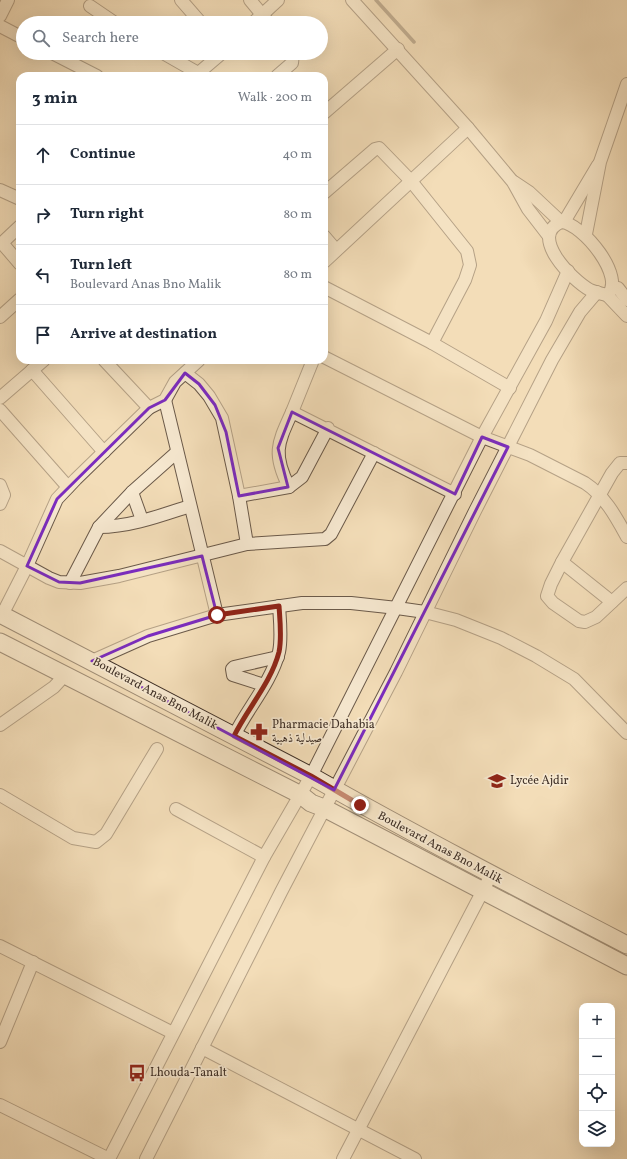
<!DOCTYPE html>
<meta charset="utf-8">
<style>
body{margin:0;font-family:Vollkorn,Amiri,serif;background:#f2f2f3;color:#1f2937}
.controls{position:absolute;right:12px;bottom:12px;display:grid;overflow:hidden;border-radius:8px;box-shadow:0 4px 16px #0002}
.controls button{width:36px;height:36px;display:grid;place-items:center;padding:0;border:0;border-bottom:1px solid #e0e1e3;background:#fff;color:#1f2937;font:20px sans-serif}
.stop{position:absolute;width:12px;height:12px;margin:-9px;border:3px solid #8f2418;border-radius:50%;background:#fff}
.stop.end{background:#8f2418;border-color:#fff;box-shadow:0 1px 4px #0008}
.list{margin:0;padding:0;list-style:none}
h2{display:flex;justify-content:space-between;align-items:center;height:52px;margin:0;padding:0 16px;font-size:17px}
h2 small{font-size:13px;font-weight:400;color:#747a83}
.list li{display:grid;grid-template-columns:26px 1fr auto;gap:12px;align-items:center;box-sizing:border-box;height:60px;padding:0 16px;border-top:1px solid #e0e1e3}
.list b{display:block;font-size:15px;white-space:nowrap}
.list p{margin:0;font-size:13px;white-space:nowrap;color:#747a83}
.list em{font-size:13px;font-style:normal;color:#747a83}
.icon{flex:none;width:22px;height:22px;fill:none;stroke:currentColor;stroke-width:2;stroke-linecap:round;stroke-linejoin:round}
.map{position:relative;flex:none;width:627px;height:1159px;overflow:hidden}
.search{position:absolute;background:#fff;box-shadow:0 4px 16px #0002;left:16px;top:16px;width:312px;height:44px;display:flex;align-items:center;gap:10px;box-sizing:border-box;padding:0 14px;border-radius:22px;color:#747a83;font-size:15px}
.panel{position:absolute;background:#fff;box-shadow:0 4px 16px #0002;left:16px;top:72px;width:312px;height:292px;border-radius:12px}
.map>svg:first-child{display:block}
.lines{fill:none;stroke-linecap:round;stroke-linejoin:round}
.stream{stroke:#857460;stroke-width:3.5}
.street-casing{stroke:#6b5a4a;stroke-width:14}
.secondary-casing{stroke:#3e2f26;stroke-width:19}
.street{stroke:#f7e9d1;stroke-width:12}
.secondary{stroke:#f7e9d1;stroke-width:17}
.route{stroke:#8f2418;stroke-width:5}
.marked{fill:none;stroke:#7b2cbf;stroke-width:3;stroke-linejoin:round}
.labels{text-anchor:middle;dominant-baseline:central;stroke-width:3.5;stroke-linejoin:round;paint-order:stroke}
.street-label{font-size:12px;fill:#3e2f26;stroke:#f7e9d1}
.poi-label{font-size:12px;fill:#3e2f26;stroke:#f7e9d1;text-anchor:start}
</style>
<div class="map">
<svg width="627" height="1159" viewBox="0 0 627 1159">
<rect width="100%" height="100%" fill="#f3ddb8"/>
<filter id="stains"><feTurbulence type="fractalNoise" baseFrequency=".005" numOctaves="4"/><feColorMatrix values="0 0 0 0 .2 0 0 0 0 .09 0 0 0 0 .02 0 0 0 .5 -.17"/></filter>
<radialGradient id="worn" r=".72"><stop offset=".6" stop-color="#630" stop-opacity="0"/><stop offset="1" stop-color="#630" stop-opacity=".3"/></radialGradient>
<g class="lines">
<path class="stream" d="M 376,0 L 414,42"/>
<g class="street-casing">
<g id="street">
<path d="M 181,0 L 201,23"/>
<path d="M 250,0 L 269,23"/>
<path d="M 352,0 L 468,128 L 513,182 L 528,209 L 548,235"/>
<path d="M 90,6 L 115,23"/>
<path d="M 0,16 L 8,0"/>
<path d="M 253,23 L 278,0"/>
<path d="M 0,26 L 23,38"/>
<path d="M 52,53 L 97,76"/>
<path d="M 163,53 L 198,73"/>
<path d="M 195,76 L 222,53"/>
<path d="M 277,76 L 292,63 L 293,53"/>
<path d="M 324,113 L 398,49"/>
<path d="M 514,182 L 529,192 L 561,222"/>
<path d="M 0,190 L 20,199"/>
<path d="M 324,193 L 375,149 L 379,148 L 411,181 L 467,251 L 470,265 L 465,280 L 432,343"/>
<path d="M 561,222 C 583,223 627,279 607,295 C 601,294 595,292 590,290 C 572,280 528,236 561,222 Z"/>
<path d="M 564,222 L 598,165"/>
<path d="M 20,226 L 2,243 L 20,264"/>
<path d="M 586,234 L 600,162 L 627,84"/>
<path d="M 324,236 L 336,250"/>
<path d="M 324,262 L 468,128"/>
<path d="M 324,287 L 432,343 L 510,388"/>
<path d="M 618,288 L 627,300"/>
<path d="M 607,295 L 627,316"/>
<path d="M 0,317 L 20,299"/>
<path d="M 324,357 L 482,437 L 530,455 L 585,483 C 605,496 616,517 627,537"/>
<path d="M 104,360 L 149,408 L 165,400 L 175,382 L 199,360"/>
<path d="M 32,370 L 104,452"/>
<path d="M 185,373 L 199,384 L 209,396 L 222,418 L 239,496 L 247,544"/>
<path d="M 0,398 L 44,360"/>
<path d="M 165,400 L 217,615"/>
<path d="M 0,410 L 68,487"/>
<path d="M 292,412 L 313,360"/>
<path d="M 328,428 L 302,477 L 289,487 C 272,453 278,443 292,412 L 455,494"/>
<path d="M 627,463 L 620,463 L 612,473 L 562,562 L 551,584 L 547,596 L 553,603 L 579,621 L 585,622 L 596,617 L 627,588"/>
<path d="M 0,485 L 4,495 L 0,504"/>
<path d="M 132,492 L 142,520"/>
<path d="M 239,496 L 289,487"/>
<path d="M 99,527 C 130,527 162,515 190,506"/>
<path d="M 0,551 L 49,578 L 59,582 L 80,583 L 119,576 L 247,544 L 325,539 L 331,534 L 374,453"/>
<path d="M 562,562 L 612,602"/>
<path d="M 70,583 L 99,527 L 132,492 L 177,452"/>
<path d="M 2,615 L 27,566 L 57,499 L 76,479 L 149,408"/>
<path d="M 92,661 L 148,636 L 217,615 L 302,603 L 351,603 L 397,608 L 425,612 L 456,620 L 501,638 L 536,656 L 574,679 L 627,733"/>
<path d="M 264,685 L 233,675 L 232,669 L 234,667 L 278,657"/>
<path d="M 0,725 L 54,687 L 65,675"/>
<path d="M 234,736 C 247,709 271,683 279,652 C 282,638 280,621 279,606"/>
<path d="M 0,795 L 73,838 L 96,842 L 106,834 L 157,749"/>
<path d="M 176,809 L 264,857"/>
<path d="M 0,946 L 173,1033"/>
<path d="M 0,1042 L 33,962"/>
<path d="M 202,1048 L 415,1159"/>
<path d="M 0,1105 L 109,1159"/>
<path d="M 109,1159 L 264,857 L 311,776 L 482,437 L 546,321 L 568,271"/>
<path d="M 146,1159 L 281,892 L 396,672 L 475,511 L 552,360 L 580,312 L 597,292"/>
<path d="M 343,1159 L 491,875"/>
</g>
</g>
<g class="secondary-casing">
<g id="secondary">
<path d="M 0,614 L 311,776 C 415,835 521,890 627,945"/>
<path d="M 0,642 L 301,795 L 311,803 L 324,808 L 627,966"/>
</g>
</g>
<use href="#street" class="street"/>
<use href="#secondary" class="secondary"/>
</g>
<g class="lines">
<path class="route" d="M 217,615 L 279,606 C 280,621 282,638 279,652 C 271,683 247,709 234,736 L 311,776 L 360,805"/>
</g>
<path d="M0 0H627V1159H0ZM 185,373 L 199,384 L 215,405 L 226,432 L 239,496 L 288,487 L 278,448 L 292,412 L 455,494 L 482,437 L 508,447 L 334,790 L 92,661 L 148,636 L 217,615 L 202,556 L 80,583 L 59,582 L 27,566 L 57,499 L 149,408 L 165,400 Z" fill="#f3ddb8" fill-opacity=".55" fill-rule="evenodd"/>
<path class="marked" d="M 185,373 L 199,384 L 215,405 L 226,432 L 239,496 L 288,487 L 278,448 L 292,412 L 455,494 L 482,437 L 508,447 L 334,790 L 92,661 L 148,636 L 217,615 L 202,556 L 80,583 L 59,582 L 27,566 L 57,499 L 149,408 L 165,400 Z"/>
<defs>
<g id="pharmacy-bare" transform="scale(1.38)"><path d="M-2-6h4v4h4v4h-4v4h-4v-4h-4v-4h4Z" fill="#8f2418" stroke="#f7e9d1" stroke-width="2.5" paint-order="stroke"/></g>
<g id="school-bare" transform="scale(1.38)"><path d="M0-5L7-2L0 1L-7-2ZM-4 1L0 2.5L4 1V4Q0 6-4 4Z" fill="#8f2418" stroke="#f7e9d1" stroke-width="2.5" paint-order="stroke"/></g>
<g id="bus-bare" transform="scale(1.38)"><path d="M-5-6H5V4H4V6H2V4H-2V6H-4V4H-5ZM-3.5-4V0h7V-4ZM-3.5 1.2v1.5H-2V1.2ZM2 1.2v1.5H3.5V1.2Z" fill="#8f2418" stroke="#f7e9d1" stroke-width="2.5" paint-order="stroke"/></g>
</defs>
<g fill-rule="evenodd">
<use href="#pharmacy-bare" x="259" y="732"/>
<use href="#school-bare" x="497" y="781"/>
<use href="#bus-bare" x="137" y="1073"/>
</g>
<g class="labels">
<g class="street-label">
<text transform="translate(155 694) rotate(28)">Boulevard Anas Bno Malik</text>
<text transform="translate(440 848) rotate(28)">Boulevard Anas Bno Malik</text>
</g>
<g class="poi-label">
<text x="272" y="725">Pharmacie Dahabia<tspan x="272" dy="14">صيدلية ذهبية</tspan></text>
<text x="510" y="781">Lycée Ajdir</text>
<text x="150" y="1073">Lhouda-Tanalt</text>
</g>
</g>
<rect width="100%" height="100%" filter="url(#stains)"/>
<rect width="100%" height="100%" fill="url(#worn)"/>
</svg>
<div class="controls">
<button>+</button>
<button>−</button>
<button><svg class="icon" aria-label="locate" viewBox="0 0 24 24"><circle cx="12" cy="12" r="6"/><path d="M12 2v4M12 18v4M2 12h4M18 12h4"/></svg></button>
<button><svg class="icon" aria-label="layers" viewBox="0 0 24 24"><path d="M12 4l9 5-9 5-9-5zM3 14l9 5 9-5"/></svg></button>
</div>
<div class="stop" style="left:217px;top:615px"></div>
<div class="stop end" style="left:360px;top:805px"></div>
<div class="search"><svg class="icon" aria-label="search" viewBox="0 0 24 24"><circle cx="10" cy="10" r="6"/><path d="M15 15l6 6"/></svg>Search here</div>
<section class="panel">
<h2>3 min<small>Walk · 200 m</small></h2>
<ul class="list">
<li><svg class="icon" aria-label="ahead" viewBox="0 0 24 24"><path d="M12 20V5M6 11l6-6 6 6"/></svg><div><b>Continue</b></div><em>40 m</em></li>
<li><svg class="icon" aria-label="right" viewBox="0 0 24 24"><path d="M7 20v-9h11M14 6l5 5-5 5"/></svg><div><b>Turn right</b></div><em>80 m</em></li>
<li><svg class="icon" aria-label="left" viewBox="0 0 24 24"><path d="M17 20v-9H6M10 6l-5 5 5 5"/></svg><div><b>Turn left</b><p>Boulevard Anas Bno Malik</p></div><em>80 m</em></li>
<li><svg class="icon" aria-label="arrive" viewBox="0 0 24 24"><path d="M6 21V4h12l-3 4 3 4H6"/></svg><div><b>Arrive at destination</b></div></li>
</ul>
</section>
</div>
